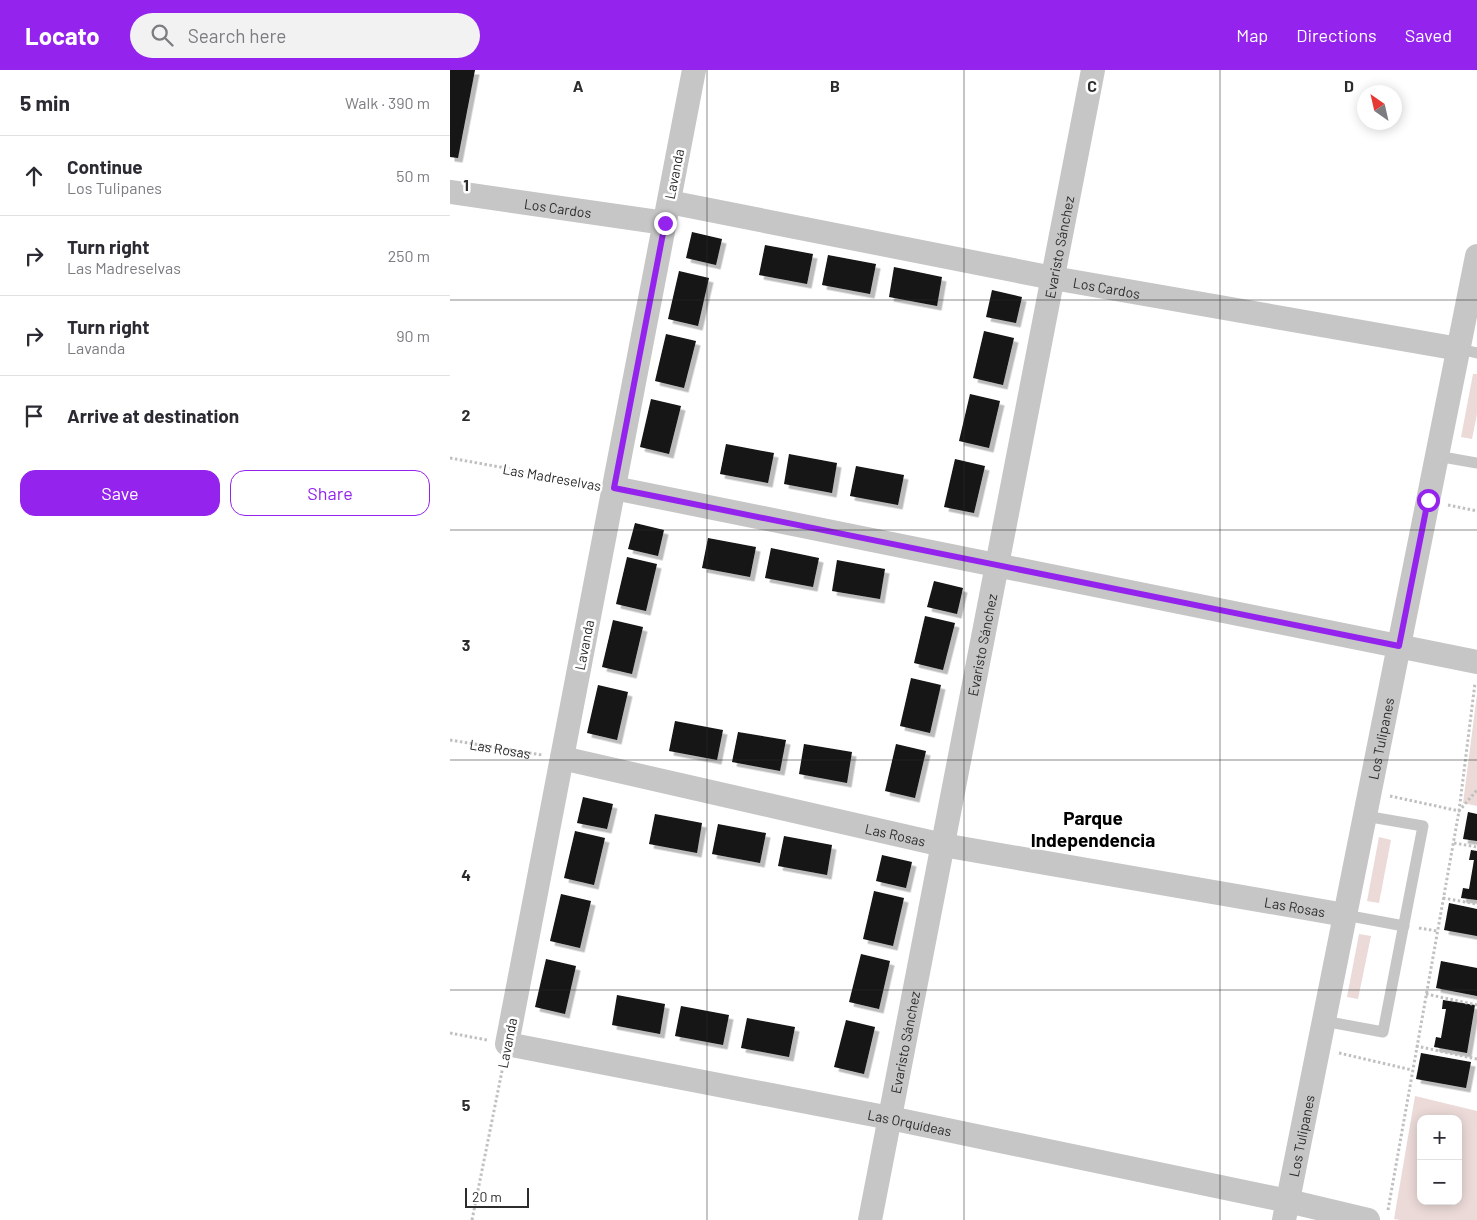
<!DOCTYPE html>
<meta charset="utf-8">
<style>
body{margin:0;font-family:Barlow,sans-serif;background:#f2f2f3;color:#2b2b33}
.controls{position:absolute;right:15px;bottom:15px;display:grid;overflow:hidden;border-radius:10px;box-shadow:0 2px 12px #0003}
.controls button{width:45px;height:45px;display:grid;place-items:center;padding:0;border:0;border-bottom:1px solid #e1e1e2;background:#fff;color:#2b2b33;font:25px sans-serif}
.compass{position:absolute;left:907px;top:15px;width:45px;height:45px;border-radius:50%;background:#fff;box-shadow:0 2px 12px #0003;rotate:326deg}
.scale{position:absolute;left:15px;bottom:12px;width:64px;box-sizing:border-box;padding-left:5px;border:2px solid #2c2c2c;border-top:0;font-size:14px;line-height:18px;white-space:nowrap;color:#2c2c2c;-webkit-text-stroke:4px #fff;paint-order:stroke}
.stop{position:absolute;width:15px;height:15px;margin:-11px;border:4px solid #9424ed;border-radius:50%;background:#fff}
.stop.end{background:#9424ed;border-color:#fff;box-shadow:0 1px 5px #0008}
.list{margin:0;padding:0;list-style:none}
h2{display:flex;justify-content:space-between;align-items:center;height:65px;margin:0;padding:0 20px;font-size:21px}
h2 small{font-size:16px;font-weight:400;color:#7c7c81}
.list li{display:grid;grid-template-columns:32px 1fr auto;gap:15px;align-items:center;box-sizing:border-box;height:80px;padding:0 20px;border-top:1px solid #e1e1e2}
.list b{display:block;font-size:19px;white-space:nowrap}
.list p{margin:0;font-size:16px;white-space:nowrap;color:#7c7c81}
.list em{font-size:16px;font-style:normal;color:#7c7c81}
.actions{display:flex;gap:10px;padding:15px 20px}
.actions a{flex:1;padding:11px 0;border:1px solid #9424ed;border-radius:15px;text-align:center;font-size:18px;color:#9424ed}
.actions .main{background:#9424ed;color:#fff}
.icon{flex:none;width:28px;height:28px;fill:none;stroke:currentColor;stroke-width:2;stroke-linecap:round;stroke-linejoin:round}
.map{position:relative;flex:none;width:1027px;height:1150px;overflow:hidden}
header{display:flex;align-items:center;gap:30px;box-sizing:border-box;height:70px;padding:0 25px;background:#9424ed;color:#fff}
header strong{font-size:24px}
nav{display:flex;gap:28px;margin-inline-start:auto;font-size:18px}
.search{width:350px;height:45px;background:#f2f2f3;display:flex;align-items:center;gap:12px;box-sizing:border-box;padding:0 18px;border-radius:28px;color:#7c7c81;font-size:19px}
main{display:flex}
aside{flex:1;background:#fff}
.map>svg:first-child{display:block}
.green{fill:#ebdad8;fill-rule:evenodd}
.building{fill:#131313;filter:url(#shadow)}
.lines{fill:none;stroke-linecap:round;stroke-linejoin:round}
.path{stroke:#c0c0c0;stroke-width:3;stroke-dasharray:2.5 2.5;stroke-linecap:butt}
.service{stroke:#c6c6c6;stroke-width:11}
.minor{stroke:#c6c6c6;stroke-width:24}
.route{stroke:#9424ed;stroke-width:6}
.grid{fill:none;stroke:#2c2c2c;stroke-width:1;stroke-opacity:0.55}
.labels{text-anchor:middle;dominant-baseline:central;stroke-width:5;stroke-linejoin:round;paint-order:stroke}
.street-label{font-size:14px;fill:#2c2c2c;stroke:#fff}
.district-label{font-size:19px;font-weight:bold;fill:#000;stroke:#fff}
.grid-label{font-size:16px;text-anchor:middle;font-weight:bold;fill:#2c2c2c;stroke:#fff;stroke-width:5;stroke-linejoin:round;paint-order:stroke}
</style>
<header>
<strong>Locato</strong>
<div class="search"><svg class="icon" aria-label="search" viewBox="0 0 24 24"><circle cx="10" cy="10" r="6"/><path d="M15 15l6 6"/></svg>Search here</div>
<nav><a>Map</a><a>Directions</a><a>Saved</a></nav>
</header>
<main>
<aside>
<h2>5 min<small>Walk · 390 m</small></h2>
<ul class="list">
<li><svg class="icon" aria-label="ahead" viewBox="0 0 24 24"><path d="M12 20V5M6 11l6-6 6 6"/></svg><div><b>Continue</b><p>Los Tulipanes</p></div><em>50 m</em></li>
<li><svg class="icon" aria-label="right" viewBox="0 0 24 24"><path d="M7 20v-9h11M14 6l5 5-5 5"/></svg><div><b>Turn right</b><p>Las Madreselvas</p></div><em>250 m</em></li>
<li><svg class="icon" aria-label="right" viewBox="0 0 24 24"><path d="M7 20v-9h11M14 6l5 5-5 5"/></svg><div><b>Turn right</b><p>Lavanda</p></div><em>90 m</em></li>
<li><svg class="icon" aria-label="arrive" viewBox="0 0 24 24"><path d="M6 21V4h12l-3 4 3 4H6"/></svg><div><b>Arrive at destination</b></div></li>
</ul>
<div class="actions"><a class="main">Save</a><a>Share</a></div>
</aside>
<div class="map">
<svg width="1027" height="1150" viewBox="0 0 1027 1150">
<defs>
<filter id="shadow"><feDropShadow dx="4.5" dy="4.5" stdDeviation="0" flood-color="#0004"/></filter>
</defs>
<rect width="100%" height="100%" fill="#fff"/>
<g class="green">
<path d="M 1023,304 L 1027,304 L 1027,344 L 1022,369 L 1011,367 Z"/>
<path d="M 1027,624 L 1027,736 L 1013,733 Z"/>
<path d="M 929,767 L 941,770 L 929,833 L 917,831 Z"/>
<path d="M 909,864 L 921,866 L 908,929 L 897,927 Z"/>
<path d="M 965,1026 L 1027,1041 L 1027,1150 L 950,1150 L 944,1149 ZM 971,1049 L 1008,1049 L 1008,1131 L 971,1131 Z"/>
</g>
<g class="building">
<path d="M 0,0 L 25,0 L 8,88 L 0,87 Z"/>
<path d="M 242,162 L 272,169 L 266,195 L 236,188 Z"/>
<path d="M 315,175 L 363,184 L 357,214 L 309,205 Z"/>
<path d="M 378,185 L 426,194 L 420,224 L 372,215 Z"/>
<path d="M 444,197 L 492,207 L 487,236 L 439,227 Z"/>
<path d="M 229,201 L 259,208 L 248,256 L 218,249 Z"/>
<path d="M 542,220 L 572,227 L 566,253 L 536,247 Z"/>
<path d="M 534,261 L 564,268 L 553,315 L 523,308 Z"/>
<path d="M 216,264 L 246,271 L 234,318 L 205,311 Z"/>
<path d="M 520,324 L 550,331 L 539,378 L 509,371 Z"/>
<path d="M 201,329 L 231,336 L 219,384 L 190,377 Z"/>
<path d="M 276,374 L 324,383 L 318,413 L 270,404 Z"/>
<path d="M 339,384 L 387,393 L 382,423 L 334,414 Z"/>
<path d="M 505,389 L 535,396 L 524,443 L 494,437 Z"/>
<path d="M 406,396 L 454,405 L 448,435 L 400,426 Z"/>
<path d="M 185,453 L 214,460 L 208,486 L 178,479 Z"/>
<path d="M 258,468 L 306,477 L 300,507 L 252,498 Z"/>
<path d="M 321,478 L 369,488 L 363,517 L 315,508 Z"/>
<path d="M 177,487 L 207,494 L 196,541 L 166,534 Z"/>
<path d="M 387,490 L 435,499 L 430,529 L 382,521 Z"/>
<path d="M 484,511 L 513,518 L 507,544 L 477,537 Z"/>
<path d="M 475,546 L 505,553 L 493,600 L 464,593 Z"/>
<path d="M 163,550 L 193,557 L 182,604 L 152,597 Z"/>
<path d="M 461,608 L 491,615 L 480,663 L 450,656 Z"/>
<path d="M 148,615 L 178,622 L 167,670 L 137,663 Z"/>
<path d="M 225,651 L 273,660 L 267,690 L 219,681 Z"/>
<path d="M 288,662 L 336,670 L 330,701 L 282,692 Z"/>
<path d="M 354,674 L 402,682 L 397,713 L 349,704 Z"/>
<path d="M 446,674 L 476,681 L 465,728 L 435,721 Z"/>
<path d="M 133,727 L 163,734 L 157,759 L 127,753 Z"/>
<path d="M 1018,742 L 1027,744 L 1027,771 L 1013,769 Z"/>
<path d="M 205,744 L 252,753 L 247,783 L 199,774 Z"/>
<path d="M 268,754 L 316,763 L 310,793 L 262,784 Z"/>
<path d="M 125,761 L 155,768 L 144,815 L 114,808 Z"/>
<path d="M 334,766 L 382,775 L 377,805 L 328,796 Z"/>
<path d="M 1021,780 L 1027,781 L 1027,830 L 1011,828 L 1013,818 L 1019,819 L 1024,790 L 1019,790 Z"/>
<path d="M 432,785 L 462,792 L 456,818 L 426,811 Z"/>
<path d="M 424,821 L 454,828 L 443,876 L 413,869 Z"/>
<path d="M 111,824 L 141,831 L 130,878 L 100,871 Z"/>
<path d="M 999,833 L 1027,839 L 1027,866 L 994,860 Z"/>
<path d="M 411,884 L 440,891 L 429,939 L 399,932 Z"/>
<path d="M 96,889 L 126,896 L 115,944 L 85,937 Z"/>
<path d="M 991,891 L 1027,898 L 1027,926 L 986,918 Z"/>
<path d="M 167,925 L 215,934 L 210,964 L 162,955 Z"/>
<path d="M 993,930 L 1025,935 L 1017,983 L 984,977 L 986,967 L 991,968 L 996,939 L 992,939 Z"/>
<path d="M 231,936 L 279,945 L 273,975 L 225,966 Z"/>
<path d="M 297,948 L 345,957 L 339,987 L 291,978 Z"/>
<path d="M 396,950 L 425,957 L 414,1004 L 384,997 Z"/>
<path d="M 971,983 L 1021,992 L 1016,1018 L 966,1009 Z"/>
</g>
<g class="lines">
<g class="path">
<path d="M 0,388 L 144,414"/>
<path d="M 998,435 L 1027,441"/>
<path id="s1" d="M 0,670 L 92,685"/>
<path d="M 940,726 L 1009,741 L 1027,720"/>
<path d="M 1004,773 L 1027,777"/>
<path d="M 993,828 L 1027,834"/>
<path d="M 969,858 L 987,861"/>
<path d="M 976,924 L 1027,935"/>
<path d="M 0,963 L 37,970"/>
<path d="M 966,976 L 1027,989"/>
<path d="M 889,983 L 962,1000"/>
<path d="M 938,1140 L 1009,741 L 1025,613"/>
<path d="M 22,1150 L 53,996"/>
</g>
<g class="service">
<path d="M 1009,279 L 1027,283"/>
<path d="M 987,386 L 1027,393"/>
<path d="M 895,845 L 954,856"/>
<path d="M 874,951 L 933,962 L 973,756 L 915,746"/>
</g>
<g class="minor">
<path id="s2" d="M 244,0 L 57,974 L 440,1048 L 838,1131 L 918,1150"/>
<path id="s3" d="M 0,122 L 215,153"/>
<path id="s4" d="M 219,132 L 603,208 L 1009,279"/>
<path d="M 164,418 L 1027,592"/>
<path id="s5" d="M 112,688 L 493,775 L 895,845"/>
<path id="s6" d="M 420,1150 L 643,0"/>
<path id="s7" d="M 834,1150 L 1027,186"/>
</g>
</g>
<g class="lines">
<path class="route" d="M 215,153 L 164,418 L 949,576 L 978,430"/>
</g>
<path class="grid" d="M 257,0 L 257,1150M 514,0 L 514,1150M 770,0 L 770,1150M 0,230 L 1027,230M 0,460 L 1027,460M 0,690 L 1027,690M 0,920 L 1027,920"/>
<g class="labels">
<g class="street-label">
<text transform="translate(224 104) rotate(-79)">Lavanda</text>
<text stroke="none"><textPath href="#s3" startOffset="109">Los Cardos</textPath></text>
<text stroke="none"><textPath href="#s6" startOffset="991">Evaristo Sánchez</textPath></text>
<text stroke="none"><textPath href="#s4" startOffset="446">Los Cardos</textPath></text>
<text transform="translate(102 407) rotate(10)">Las Madreselvas</text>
<text transform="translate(134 575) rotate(-79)">Lavanda</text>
<text stroke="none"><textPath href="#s6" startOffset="586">Evaristo Sánchez</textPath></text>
<text stroke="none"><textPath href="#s7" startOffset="491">Los Tulipanes</textPath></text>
<text stroke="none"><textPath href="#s1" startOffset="51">Las Rosas</textPath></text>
<text stroke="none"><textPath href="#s5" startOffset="342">Las Rosas</textPath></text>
<text stroke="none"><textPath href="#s5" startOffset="748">Las Rosas</textPath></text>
<text transform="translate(57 973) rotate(-79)">Lavanda</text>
<text stroke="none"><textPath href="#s6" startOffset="181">Evaristo Sánchez</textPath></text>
<text stroke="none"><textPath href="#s2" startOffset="1402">Las Orquídeas</textPath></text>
<text stroke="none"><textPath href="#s7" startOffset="86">Los Tulipanes</textPath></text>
</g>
<g class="district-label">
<text x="643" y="747">Parque<tspan x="643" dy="22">Independencia</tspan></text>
</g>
</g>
<g class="grid-label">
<text x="128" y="22">A</text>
<text x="385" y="22">B</text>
<text x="642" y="22">C</text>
<text x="899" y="22">D</text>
<text x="16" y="121">1</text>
<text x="16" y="351">2</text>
<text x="16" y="581">3</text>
<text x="16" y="811">4</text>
<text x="16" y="1041">5</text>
</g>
</svg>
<div class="controls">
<button>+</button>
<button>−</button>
</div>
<svg class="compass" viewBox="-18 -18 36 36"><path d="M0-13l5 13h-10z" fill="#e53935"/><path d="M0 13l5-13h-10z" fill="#7c7c81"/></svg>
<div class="scale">20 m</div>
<div class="stop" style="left:978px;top:430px"></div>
<div class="stop end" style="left:215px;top:153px"></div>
</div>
</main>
